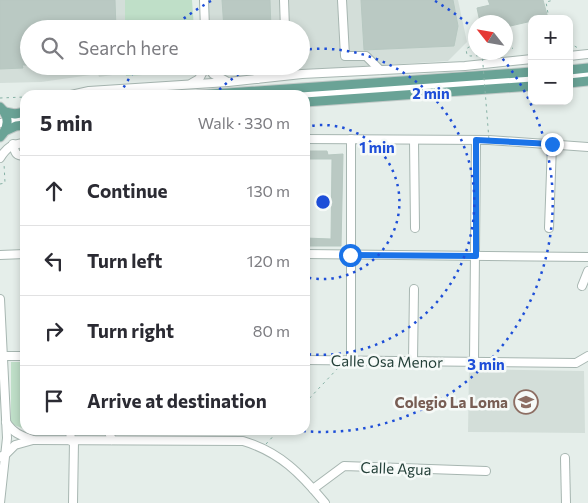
<!DOCTYPE html>
<meta charset="utf-8">
<style>
body{margin:0;font-family:Commissioner,sans-serif;background:#f7f7f7;color:#2b2b33}
.controls{position:absolute;right:15px;top:15px;display:grid;overflow:hidden;border-radius:10px;box-shadow:0 2px 8px #0003}
.controls button{width:45px;height:45px;display:grid;place-items:center;padding:0;border:0;border-bottom:1px solid #e1e1e2;background:#fff;color:#2b2b33;font:25px sans-serif}
.compass{position:absolute;left:468px;top:15px;width:45px;height:45px;border-radius:50%;background:#fff;box-shadow:0 2px 8px #0003;rotate:301deg}
.stop{position:absolute;width:15px;height:15px;margin:-11px;border:4px solid #1a73e8;border-radius:50%;background:#fff}
.stop.end{background:#1a73e8;border-color:#fff;box-shadow:0 1px 5px #0008}
.list{margin:0;padding:0;list-style:none}
h2{display:flex;justify-content:space-between;align-items:center;height:65px;margin:0;padding:0 20px;font-size:21px}
h2 small{font-size:16px;font-weight:400;color:#7c7c81}
.list li{display:grid;grid-template-columns:32px 1fr auto;gap:15px;align-items:center;box-sizing:border-box;height:70px;padding:0 20px;border-top:1px solid #e1e1e2}
.list b{display:block;font-size:19px;white-space:nowrap}
.list em{font-size:16px;font-style:normal;color:#7c7c81}
.icon{flex:none;width:28px;height:28px;fill:none;stroke:currentColor;stroke-width:2;stroke-linecap:round;stroke-linejoin:round}
.map{position:relative;flex:none;width:588px;height:503px;overflow:hidden}
.search{position:absolute;background:#fff;box-shadow:0 2px 8px #0003;left:20px;top:20px;width:290px;height:55px;display:flex;align-items:center;gap:12px;box-sizing:border-box;padding:0 18px;border-radius:28px;color:#7c7c81;font-size:19px}
.panel{position:absolute;background:#fff;box-shadow:0 2px 8px #0003;left:20px;top:90px;width:290px;height:345px;border-radius:15px}
.map>svg:first-child{display:block}
.built{fill:#d3ded9}
.green{fill:#bfdfc8}
.building{fill:#bac9c3;stroke:#b7c8c1}
.lines{fill:none;stroke-linecap:round;stroke-linejoin:round}
.minor-casing{stroke:#a7b6b1;stroke-width:10}
.major-casing{stroke:#c2cac8;stroke-width:11}
.path{stroke:#86b1a5;stroke-width:1;stroke-dasharray:2.5 4;stroke-linecap:butt}
.minor{stroke:#fff;stroke-width:8}
.major{stroke:#6aa396;stroke-width:9}
.path-bridge{stroke:#86b1a5;stroke-width:1;stroke-dasharray:2.5 4;stroke-linecap:butt}
.route{stroke:#1a73e8;stroke-width:6}
.ring{fill:none;stroke:#1d4ed8;stroke-width:2.5;stroke-dasharray:2.5 5}
.labels{text-anchor:middle;dominant-baseline:central;stroke-width:5;stroke-linejoin:round;paint-order:stroke}
.street-label{font-size:15px;fill:#244039;stroke:#f6faf8}
.education-label{font-size:15px;font-weight:bold;fill:#785e54;stroke:#f6faf8;text-anchor:end}
.centre{fill:#1d4ed8;stroke:#f6faf8;stroke-width:2.5}
.ring-label{font-size:15px;text-anchor:middle;font-weight:bold;fill:#1d4ed8;stroke:#f6faf8;stroke-width:5;stroke-linejoin:round;paint-order:stroke}
</style>
<div class="map">
<svg width="588" height="503" viewBox="0 0 588 503">
<rect width="100%" height="100%" fill="#e5eeea"/>
<g class="built">
<path d="M 0,0 L 125,0 L 125,29 L 29,29 L 29,66 L 125,66 L 126,73 L 99,77 L 98,74 L 41,82 L 0,83 Z"/>
<path d="M 207,0 L 458,0 L 467,42 L 448,61 L 227,75 L 217,71 L 213,66 L 301,66 L 301,29 L 209,29 Z"/>
<path d="M 469,369 L 584,371 L 585,433 L 468,432 Z"/>
</g>
<g class="green">
<path d="M 125,0 L 192,0 L 194,29 L 125,29 Z"/>
<path d="M 125,66 L 196,66 L 196,68 L 192,72 L 126,76 Z"/>
<path d="M 11,362 L 25,362 L 25,429 L 11,424 Z"/>
</g>
<g class="building">
<path d="M 0,0 L 115,0 L 116,29 L 29,29 L 29,65 L 22,65 L 23,68 L 0,69 Z"/>
<path d="M 222,0 L 270,0 L 271,29 L 224,29 Z"/>
<path d="M 361,0 L 453,0 L 458,26 L 454,46 L 364,50 Z"/>
<path d="M 488,0 L 543,0 L 548,18 L 532,19 L 532,21 L 506,27 L 506,22 L 480,22 L 477,8 L 490,5 Z"/>
<path d="M 305,151 L 327,151 L 328,155 L 343,154 L 341,246 L 305,246 L 305,238 L 331,239 L 332,159 L 305,159 Z"/>
</g>
<g class="lines">
<g class="minor-casing">
<g id="minor">
<path d="M 204,0 L 205,29"/>
<path d="M 284,0 L 285,29"/>
<path d="M 342,0 L 345,56 L 366,56 L 380,70"/>
<path d="M 569,56 L 588,54"/>
<path d="M 208,66 L 213,74 L 226,81"/>
<path d="M 569,76 L 588,74"/>
<path d="M 257,79 L 260,66"/>
<path d="M 192,83 L 199,79 L 206,66"/>
<path d="M 71,95 L 89,91 L 228,82 L 302,74 L 465,66 L 532,59"/>
<path d="M 292,95 L 532,79"/>
<path d="M 0,123 L 25,120"/>
<path d="M 305,139 L 489,140 L 588,147"/>
<path d="M 351,139 L 351,360"/>
<path d="M 414,140 L 415,228"/>
<path d="M 13,144 C 15,152 15,156 25,156"/>
<path d="M 0,158 C 7,147 12,144 25,143"/>
<path d="M 549,228 L 552,144"/>
<path d="M 305,254 L 588,257"/>
<path d="M 0,255 L 25,254"/>
<path d="M 582,286 L 588,271"/>
<path d="M 0,299 L 7,438 L 0,503"/>
<path d="M 0,358 L 4,356 L 25,356"/>
<path d="M 305,360 L 576,363 L 588,356"/>
<path d="M 413,361 L 414,289"/>
<path d="M 474,361 L 476,140"/>
<path d="M 6,422 C 13,433 21,436 33,440 L 243,441 C 280,452 301,474 325,503"/>
<path d="M 70,430 L 71,441"/>
<path d="M 108,430 L 112,440"/>
<path d="M 0,457 L 6,454 L 15,445 L 33,440"/>
<path d="M 565,458 L 566,503"/>
<path d="M 313,489 L 344,466 L 486,471"/>
<path d="M 73,503 L 74,441"/>
</g>
</g>
<g class="major-casing">
<g id="major">
<path d="M 569,70 L 588,68"/>
<path d="M 569,83 L 588,81"/>
<path d="M 198,95 L 532,72"/>
<path d="M 305,102 L 532,86"/>
<path d="M 0,107 C 10,116 9,128 0,137"/>
<path d="M 5,112 L 15,114 L 25,112"/>
<path d="M 5,131 L 16,126 L 25,125"/>
</g>
</g>
<g class="path">
<path d="M 549,19 L 546,2 L 554,0"/>
<path d="M 569,43 L 578,48"/>
<path d="M 476,46 L 469,47 L 466,49 L 467,55 L 470,56 L 502,55"/>
<path d="M 506,51 L 513,48"/>
<path d="M 496,54 L 500,52"/>
<path d="M 45,95 L 64,93"/>
<path d="M 0,98 L 25,97"/>
<path d="M 0,184 L 5,183 L 4,163"/>
<path d="M 305,403 L 339,367"/>
<path d="M 162,430 L 164,434"/>
<path d="M 266,444 L 279,430"/>
</g>
<use href="#minor" class="minor"/>
<use href="#major" class="major"/>
<path class="path-bridge" d="M 482,52 L 489,140"/>
</g>
<g class="lines">
<path class="route" d="M 350,255 L 476,256 L 476,140 L 552,144"/>
</g>
<g class="ring">
<path d="M305 127A77 77 0 1 1 305 277"/>
<path d="M214 95A153 153 0 0 1 252 66M302 50A153 153 0 1 1 306 354"/>
<path d="M120 94A230 230 0 0 1 137 67M172 28A230 230 0 0 1 211 1M435 1A230 230 0 0 1 475 30M498 53A230 230 0 0 1 293 430"/>
</g>
<defs>
<g id="school-ring" transform="scale(1.25)"><circle r="9.5" fill="#f6faf8" stroke="#8d6e63" stroke-width="1.5"/><path d="M0-5L7-2L0 1L-7-2ZM-4 1L0 2.5L4 1V4Q0 6-4 4Z" fill="#8d6e63"/></g>
</defs>
<g fill-rule="evenodd">
<use href="#school-ring" x="526" y="402"/>
</g>
<g class="labels">
<g class="street-label">
<text transform="translate(387 361) rotate(1)">Calle Osa Menor</text>
<text transform="translate(396 468) rotate(2)">Calle Agua</text>
</g>
<g class="education-label">
<text x="508" y="402">Colegio La Loma</text>
</g>
</g>
<circle cx="323" cy="202" r="8" class="centre"/>
<g class="ring-label">
<text x="431" y="99">2 min</text>
<text x="377" y="153">1 min</text>
<text x="486" y="370">3 min</text>
</g>
</svg>
<div class="controls">
<button>+</button>
<button>−</button>
</div>
<svg class="compass" viewBox="-18 -18 36 36"><path d="M0-13l5 13h-10z" fill="#e53935"/><path d="M0 13l5-13h-10z" fill="#7c7c81"/></svg>
<div class="stop" style="left:350px;top:255px"></div>
<div class="stop end" style="left:552px;top:144px"></div>
<div class="search"><svg class="icon" aria-label="search" viewBox="0 0 24 24"><circle cx="10" cy="10" r="6"/><path d="M15 15l6 6"/></svg>Search here</div>
<section class="panel">
<h2>5 min<small>Walk · 330 m</small></h2>
<ul class="list">
<li><svg class="icon" aria-label="ahead" viewBox="0 0 24 24"><path d="M12 20V5M6 11l6-6 6 6"/></svg><div><b>Continue</b></div><em>130 m</em></li>
<li><svg class="icon" aria-label="left" viewBox="0 0 24 24"><path d="M17 20v-9H6M10 6l-5 5 5 5"/></svg><div><b>Turn left</b></div><em>120 m</em></li>
<li><svg class="icon" aria-label="right" viewBox="0 0 24 24"><path d="M7 20v-9h11M14 6l5 5-5 5"/></svg><div><b>Turn right</b></div><em>80 m</em></li>
<li><svg class="icon" aria-label="arrive" viewBox="0 0 24 24"><path d="M6 21V4h12l-3 4 3 4H6"/></svg><div><b>Arrive at destination</b></div></li>
</ul>
</section>
</div>
